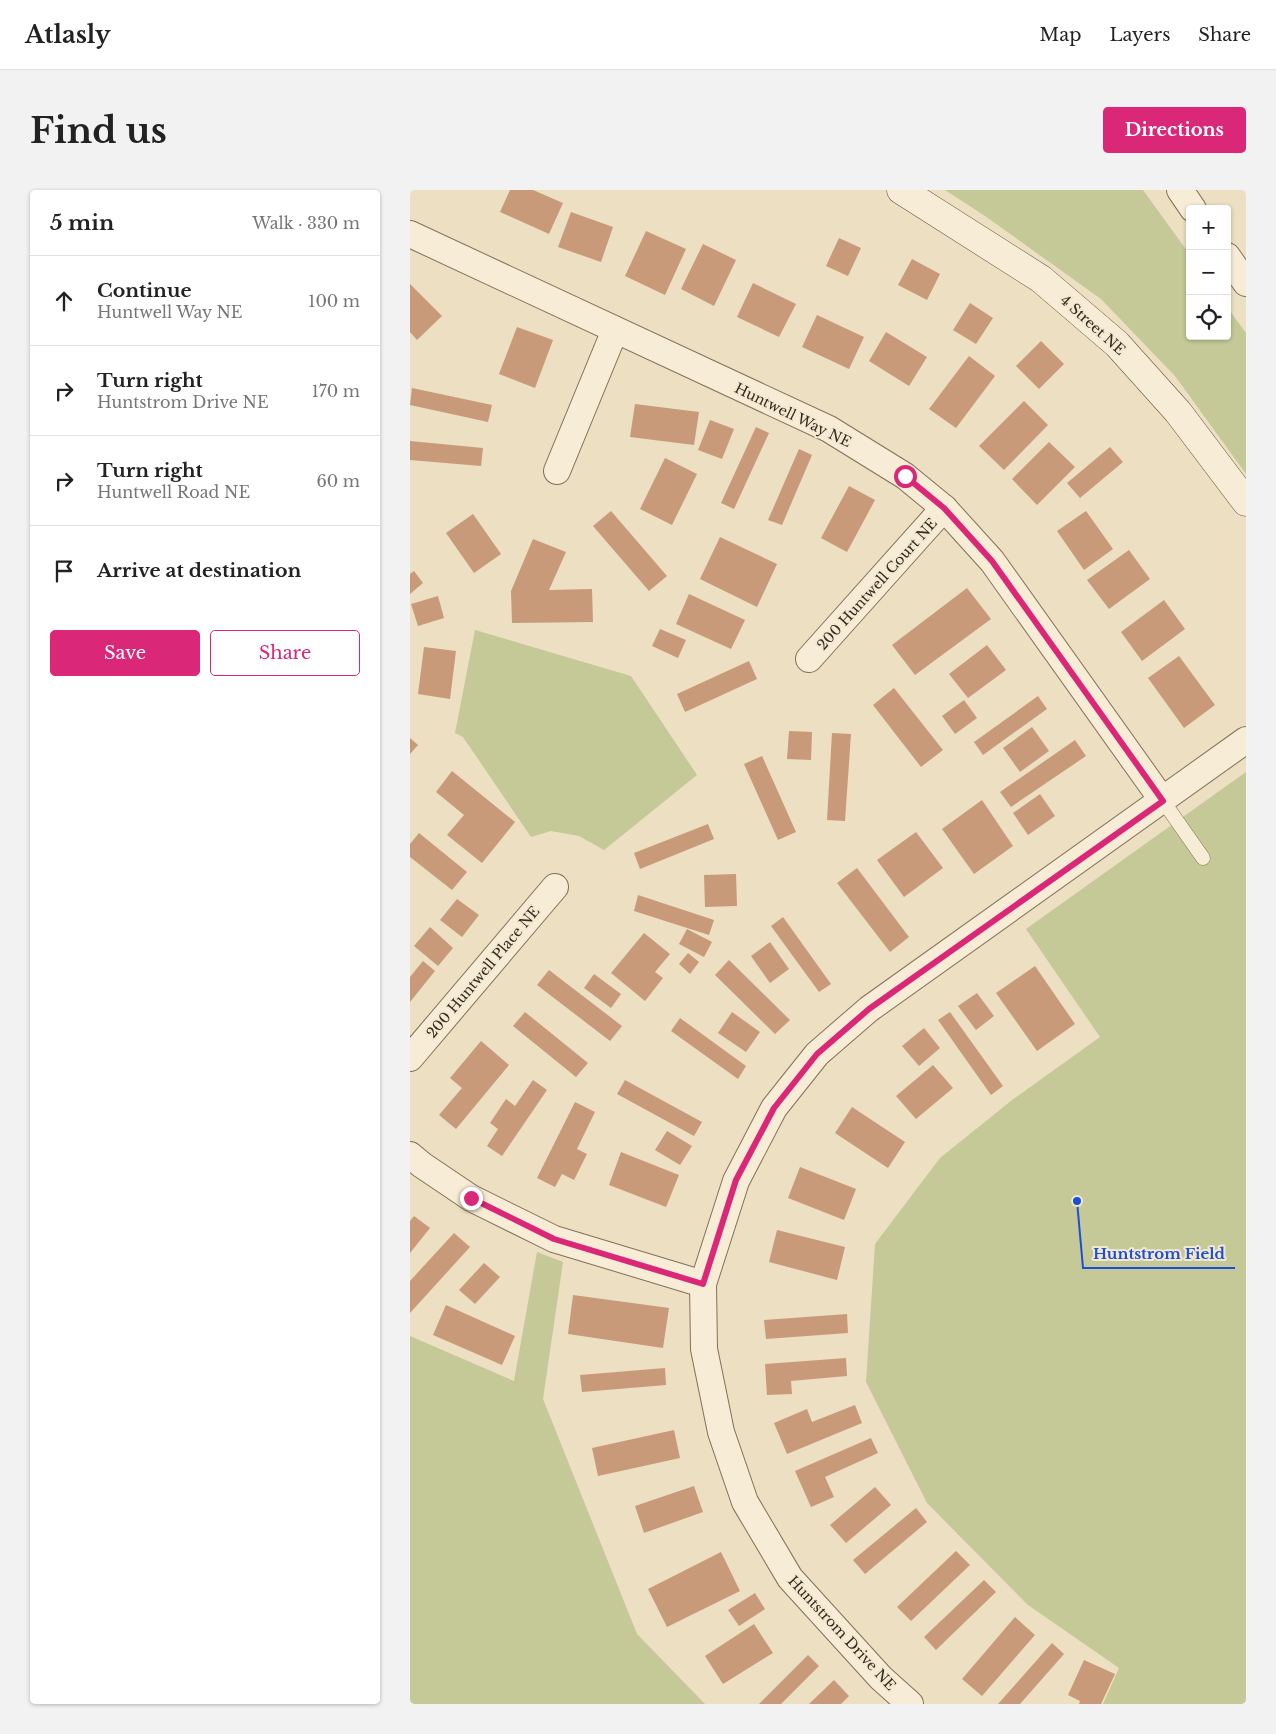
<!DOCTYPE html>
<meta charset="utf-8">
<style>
body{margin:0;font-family:"Libre Baskerville",serif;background:#f2f2f2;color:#222}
.controls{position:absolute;right:15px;top:15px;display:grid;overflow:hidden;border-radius:5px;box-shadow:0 1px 4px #0004}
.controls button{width:45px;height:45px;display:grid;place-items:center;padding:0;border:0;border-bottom:1px solid #e0e0e0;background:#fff;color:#222;font:25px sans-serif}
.stop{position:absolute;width:15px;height:15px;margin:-11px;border:4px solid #db2777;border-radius:50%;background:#fff}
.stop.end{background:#db2777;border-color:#fff;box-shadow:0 1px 5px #0008}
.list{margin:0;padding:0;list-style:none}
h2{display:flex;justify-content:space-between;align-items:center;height:65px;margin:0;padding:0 20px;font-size:21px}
h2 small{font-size:16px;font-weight:400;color:#767676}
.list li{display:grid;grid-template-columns:32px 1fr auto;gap:15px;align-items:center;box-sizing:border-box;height:90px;padding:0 20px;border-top:1px solid #e0e0e0}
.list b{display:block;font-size:19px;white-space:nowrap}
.list p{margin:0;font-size:16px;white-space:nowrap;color:#767676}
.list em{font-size:16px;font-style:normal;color:#767676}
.actions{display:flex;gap:10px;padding:15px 20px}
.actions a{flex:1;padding:11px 0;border:1px solid #db2777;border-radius:5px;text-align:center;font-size:18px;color:#db2777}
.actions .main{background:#db2777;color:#fff}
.icon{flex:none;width:28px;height:28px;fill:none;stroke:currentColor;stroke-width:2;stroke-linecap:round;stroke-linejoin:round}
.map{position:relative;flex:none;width:836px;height:1514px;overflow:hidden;border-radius:5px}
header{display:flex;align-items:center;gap:30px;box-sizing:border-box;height:70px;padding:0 25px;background:#fff;border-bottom:1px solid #e0e0e0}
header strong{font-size:24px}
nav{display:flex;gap:28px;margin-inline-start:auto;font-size:18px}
.intro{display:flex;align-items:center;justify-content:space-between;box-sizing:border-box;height:120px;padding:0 30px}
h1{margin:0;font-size:35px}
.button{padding:12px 22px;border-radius:5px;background:#db2777;color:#fff;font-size:18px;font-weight:700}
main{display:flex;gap:30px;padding:0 30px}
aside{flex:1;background:#fff;border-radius:5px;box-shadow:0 1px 4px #0004}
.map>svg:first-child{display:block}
.green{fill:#c4c997}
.building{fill:#c89a79}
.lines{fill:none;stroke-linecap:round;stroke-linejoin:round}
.lane-casing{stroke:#84705a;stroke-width:15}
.street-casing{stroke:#84705a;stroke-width:28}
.secondary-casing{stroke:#66513d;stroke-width:29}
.lane{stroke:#f7ecd5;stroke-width:14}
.street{stroke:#f7ecd5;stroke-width:26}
.secondary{stroke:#f7ecd5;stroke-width:28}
.route{stroke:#db2777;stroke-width:6}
.labels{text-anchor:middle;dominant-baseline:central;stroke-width:4;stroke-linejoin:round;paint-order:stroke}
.street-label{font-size:14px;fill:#35291e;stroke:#f3e9d1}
.leader{fill:none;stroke:#1d4ed8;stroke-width:2}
.callout-dot{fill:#1d4ed8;stroke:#f3e9d1;stroke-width:2}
.callout-label{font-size:15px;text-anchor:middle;font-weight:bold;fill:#1d4ed8;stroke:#f3e9d1;stroke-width:4;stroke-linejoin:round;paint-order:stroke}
</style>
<header>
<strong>Atlasly</strong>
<nav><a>Map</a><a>Layers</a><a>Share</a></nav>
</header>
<div class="intro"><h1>Find us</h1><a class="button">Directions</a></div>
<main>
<aside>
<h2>5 min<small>Walk · 330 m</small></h2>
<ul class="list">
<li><svg class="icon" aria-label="ahead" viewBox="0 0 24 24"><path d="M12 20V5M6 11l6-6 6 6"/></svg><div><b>Continue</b><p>Huntwell Way NE</p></div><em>100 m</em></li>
<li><svg class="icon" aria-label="right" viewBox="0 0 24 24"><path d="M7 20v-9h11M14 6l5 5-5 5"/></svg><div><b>Turn right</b><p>Huntstrom Drive NE</p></div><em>170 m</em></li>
<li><svg class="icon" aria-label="right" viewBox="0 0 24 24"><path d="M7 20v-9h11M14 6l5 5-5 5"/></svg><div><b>Turn right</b><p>Huntwell Road NE</p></div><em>60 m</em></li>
<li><svg class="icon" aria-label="arrive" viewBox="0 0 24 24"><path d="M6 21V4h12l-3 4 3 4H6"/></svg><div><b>Arrive at destination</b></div></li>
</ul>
<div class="actions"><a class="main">Save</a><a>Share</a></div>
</aside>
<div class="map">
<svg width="836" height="1514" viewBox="0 0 836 1514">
<rect width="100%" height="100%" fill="#ecdfc2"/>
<g class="green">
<path d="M 535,0 L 733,0 L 780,65 L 780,146 L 817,146 L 817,117 L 836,143 L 836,284 L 765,186 L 691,109 L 575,26 Z"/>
<path d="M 65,440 L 221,486 L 287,585 L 194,660 L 169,646 L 141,641 L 121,647 L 53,547 L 45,543 Z"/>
<path d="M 836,582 L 836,1514 L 693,1514 L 709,1478 L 618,1415 L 517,1313 L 456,1192 L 465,1054 L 530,968 L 602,910 L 690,847 L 616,739 Z"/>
<path d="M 127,1062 L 153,1072 L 133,1209 L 227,1444 L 295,1514 L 0,1514 L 0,1146 L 104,1191 Z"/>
</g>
<g class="building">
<path d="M 100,0 L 123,0 L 153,13 L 139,44 L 90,22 Z"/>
<path d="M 161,22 L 203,37 L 191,72 L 148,57 Z"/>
<path d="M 236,41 L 276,59 L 255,105 L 215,86 Z"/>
<path d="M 429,48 L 451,58 L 438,86 L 416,76 Z"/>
<path d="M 293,54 L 326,70 L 304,116 L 271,99 Z"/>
<path d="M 502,69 L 530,84 L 517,110 L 488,95 Z"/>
<path d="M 343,93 L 386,114 L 369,147 L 327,127 Z"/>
<path d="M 0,94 L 32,126 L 7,150 L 0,142 Z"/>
<path d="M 560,113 L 583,128 L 566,154 L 543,140 Z"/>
<path d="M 407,125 L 454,147 L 439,179 L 392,157 Z"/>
<path d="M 107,137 L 143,150 L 125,198 L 89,184 Z"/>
<path d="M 476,142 L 517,167 L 499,196 L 459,171 Z"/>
<path d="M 631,151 L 654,174 L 629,199 L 606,176 Z"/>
<path d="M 559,166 L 585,186 L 546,238 L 519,219 Z"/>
<path d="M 2,198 L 82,215 L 78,232 L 0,215 Z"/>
<path d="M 614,211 L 638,235 L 594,280 L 569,256 Z"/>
<path d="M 225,214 L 289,222 L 284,255 L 220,247 Z"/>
<path d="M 300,230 L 324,239 L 312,269 L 288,260 Z"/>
<path d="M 346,237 L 359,243 L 324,319 L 311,313 Z"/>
<path d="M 0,251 L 73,258 L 71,276 L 0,270 Z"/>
<path d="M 639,252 L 665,277 L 627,315 L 602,289 Z"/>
<path d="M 700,257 L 713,272 L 670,308 L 657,293 Z"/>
<path d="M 389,259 L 402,265 L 372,335 L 358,330 Z"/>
<path d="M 255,268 L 287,284 L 262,335 L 230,319 Z"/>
<path d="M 439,296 L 465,310 L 437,362 L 411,348 Z"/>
<path d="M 201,321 L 257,386 L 239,401 L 183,336 Z"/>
<path d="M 676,321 L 703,359 L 674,380 L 647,341 Z"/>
<path d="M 63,324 L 91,364 L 64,383 L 36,343 Z"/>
<path d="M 310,347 L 367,374 L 347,417 L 290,389 Z"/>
<path d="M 123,349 L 156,362 L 139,400 L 182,399 L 183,432 L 102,433 L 101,401 Z"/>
<path d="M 719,360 L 740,389 L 699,419 L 677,390 Z"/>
<path d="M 4,381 L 13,393 L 0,404 L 0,384 Z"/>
<path d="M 557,398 L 581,429 L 505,485 L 482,455 Z"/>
<path d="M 279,404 L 335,430 L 321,459 L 266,434 Z"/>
<path d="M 28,406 L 34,428 L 8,436 L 1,414 Z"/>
<path d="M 754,410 L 775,439 L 732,471 L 711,442 Z"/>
<path d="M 250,439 L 276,450 L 268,468 L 242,456 Z"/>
<path d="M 577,455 L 596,480 L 558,508 L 539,484 Z"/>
<path d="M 14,457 L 46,461 L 40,509 L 8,504 Z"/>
<path d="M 769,466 L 805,515 L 774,538 L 738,488 Z"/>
<path d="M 339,471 L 347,489 L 275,522 L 267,504 Z"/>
<path d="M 484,498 L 533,560 L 511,577 L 463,515 Z"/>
<path d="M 628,506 L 637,519 L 573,565 L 564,552 Z"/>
<path d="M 554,510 L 567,528 L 545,544 L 532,526 Z"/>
<path d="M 622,537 L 639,561 L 610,582 L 593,558 Z"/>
<path d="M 379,541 L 402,542 L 401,570 L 377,569 Z"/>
<path d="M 422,543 L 441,544 L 435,631 L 417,630 Z"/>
<path d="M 0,548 L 8,555 L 0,564 Z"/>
<path d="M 665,550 L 676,566 L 601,617 L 590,602 Z"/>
<path d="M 352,566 L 386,642 L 368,650 L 334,574 Z"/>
<path d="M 42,581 L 105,632 L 72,673 L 37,645 L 54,625 L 26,602 Z"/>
<path d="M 630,604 L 645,626 L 618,645 L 603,623 Z"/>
<path d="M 572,610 L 603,656 L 564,684 L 532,639 Z"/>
<path d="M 298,634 L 304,649 L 230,679 L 224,663 Z"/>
<path d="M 506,642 L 533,678 L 494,707 L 467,670 Z"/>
<path d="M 9,643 L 57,682 L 42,700 L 0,667 L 0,654 Z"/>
<path d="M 447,678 L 499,747 L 480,762 L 427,693 Z"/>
<path d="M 326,684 L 327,716 L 295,717 L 294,685 Z"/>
<path d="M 228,705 L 304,730 L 299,745 L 224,721 Z"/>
<path d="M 47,709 L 69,725 L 52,747 L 30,730 Z"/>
<path d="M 373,727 L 421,794 L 409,802 L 361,736 Z"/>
<path d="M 20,737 L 43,758 L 28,776 L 4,756 Z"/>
<path d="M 277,739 L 302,752 L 294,767 L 269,754 Z"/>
<path d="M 234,743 L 260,764 L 245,782 L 253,788 L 235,811 L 201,783 Z"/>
<path d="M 360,752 L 379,779 L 360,793 L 341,766 Z"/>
<path d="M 278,763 L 289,772 L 280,784 L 269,774 Z"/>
<path d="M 319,770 L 380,830 L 365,844 L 305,785 Z"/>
<path d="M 13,771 L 25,781 L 0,812 L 0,787 Z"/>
<path d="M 625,776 L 665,834 L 627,861 L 586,803 Z"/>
<path d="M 139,780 L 212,836 L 200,851 L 127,795 Z"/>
<path d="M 184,784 L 211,804 L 201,818 L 174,798 Z"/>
<path d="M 567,803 L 584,826 L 566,840 L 548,816 Z"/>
<path d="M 115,822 L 178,873 L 166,887 L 103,836 Z"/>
<path d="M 322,822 L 350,842 L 336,862 L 308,843 Z"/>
<path d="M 540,822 L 593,896 L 581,905 L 528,830 Z"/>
<path d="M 270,828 L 336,876 L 328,889 L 261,841 Z"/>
<path d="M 514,838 L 530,858 L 509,876 L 492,856 Z"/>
<path d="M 71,851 L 99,875 L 46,939 L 29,925 L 52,898 L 40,888 Z"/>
<path d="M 523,875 L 543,898 L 506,929 L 486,906 Z"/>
<path d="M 123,890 L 137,900 L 92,966 L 77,956 L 88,939 L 80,933 L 96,909 L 105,916 Z"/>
<path d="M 215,890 L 292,932 L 284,946 L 207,904 Z"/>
<path d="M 165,912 L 185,922 L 167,959 L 177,964 L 164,990 L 152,984 L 145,997 L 127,988 Z"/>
<path d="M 442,917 L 495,952 L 478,978 L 425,943 Z"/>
<path d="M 257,941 L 282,956 L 270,975 L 245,960 Z"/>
<path d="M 211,962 L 269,985 L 256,1017 L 199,995 Z"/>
<path d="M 390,977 L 446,999 L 434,1030 L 378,1008 Z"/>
<path d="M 4,1026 L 20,1038 L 0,1063 L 0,1031 Z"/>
<path d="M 367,1040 L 435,1057 L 427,1090 L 359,1072 Z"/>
<path d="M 44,1043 L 60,1057 L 0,1123 L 0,1091 Z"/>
<path d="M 74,1073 L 90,1087 L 65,1114 L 49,1100 Z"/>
<path d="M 163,1105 L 259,1118 L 253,1158 L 158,1144 Z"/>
<path d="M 36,1115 L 105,1146 L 92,1175 L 23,1145 Z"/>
<path d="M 437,1124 L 438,1143 L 356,1149 L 354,1130 Z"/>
<path d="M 436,1168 L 437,1186 L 381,1191 L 382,1204 L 357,1205 L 355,1174 Z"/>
<path d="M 255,1178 L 256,1195 L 172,1202 L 170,1185 Z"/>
<path d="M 445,1215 L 452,1233 L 377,1264 L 364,1233 L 397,1219 L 402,1232 Z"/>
<path d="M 264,1240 L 270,1268 L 188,1286 L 182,1258 Z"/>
<path d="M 461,1248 L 468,1263 L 415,1287 L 424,1307 L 401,1317 L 385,1281 Z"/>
<path d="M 284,1296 L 293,1322 L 234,1343 L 225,1316 Z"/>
<path d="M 465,1297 L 481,1315 L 436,1353 L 420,1335 Z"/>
<path d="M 506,1318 L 517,1332 L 455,1384 L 443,1370 Z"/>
<path d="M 546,1361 L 560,1375 L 501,1431 L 487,1417 Z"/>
<path d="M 311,1362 L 330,1401 L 257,1437 L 238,1399 Z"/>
<path d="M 574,1390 L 586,1402 L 526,1460 L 514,1447 Z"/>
<path d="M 345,1403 L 355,1419 L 329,1436 L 318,1420 Z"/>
<path d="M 605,1427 L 625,1445 L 572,1506 L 552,1489 Z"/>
<path d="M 344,1434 L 363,1463 L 313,1494 L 295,1466 Z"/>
<path d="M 642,1453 L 654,1464 L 610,1514 L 588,1514 Z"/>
<path d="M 398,1465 L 409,1476 L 371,1514 L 349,1514 Z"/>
<path d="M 674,1470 L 705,1484 L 691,1514 L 669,1514 L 670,1511 L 658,1505 Z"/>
<path d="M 424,1490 L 439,1506 L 431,1514 L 399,1514 Z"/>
</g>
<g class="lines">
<g class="lane-casing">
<path id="lane" d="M 753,611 L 793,668"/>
</g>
<g class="street-casing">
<g id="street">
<path d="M 770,0 L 783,19"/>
<path d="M 0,44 L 419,239 L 495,286 L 534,318 L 582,371 L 753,611"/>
<path d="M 817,66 L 836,93"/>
<path d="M 147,281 L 205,140"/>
<path d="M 399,469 L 534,318"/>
<path d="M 0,868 L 145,697"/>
<path d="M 0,965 L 12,975 L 61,1008 L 144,1049 L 293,1094"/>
<path d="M 500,1514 L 471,1488 L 380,1388 L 335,1312 L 311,1242 L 294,1159 L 293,1094 L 326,991 L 364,918 L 407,864 L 459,819 L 836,550"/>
</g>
</g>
<g class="secondary-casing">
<path id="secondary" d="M 491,0 L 631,89 L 707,154 L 768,222 L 836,312"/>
</g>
<use href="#lane" class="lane"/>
<use href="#street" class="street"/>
<use href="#secondary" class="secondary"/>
</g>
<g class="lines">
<path class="route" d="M 61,1008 L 144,1049 L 293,1094 L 326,990 L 364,918 L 407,864 L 459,819 L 753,611 L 582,371 L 534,318 L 495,286"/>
</g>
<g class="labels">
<g class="street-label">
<text transform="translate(683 135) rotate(42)">4 Street NE</text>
<text transform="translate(383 225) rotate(26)">Huntwell Way NE</text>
<text transform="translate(467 394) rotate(-48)">200 Huntwell Court NE</text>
<text transform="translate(73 782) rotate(-50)">200 Huntwell Place NE</text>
<text transform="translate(432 1443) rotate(47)">Huntstrom Drive NE</text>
</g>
</g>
<path class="leader" d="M667 1011L673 1078H825"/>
<circle class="callout-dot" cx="667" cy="1011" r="5"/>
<g class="callout-label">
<text x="749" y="1069">Huntstrom Field</text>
</g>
</svg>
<div class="controls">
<button>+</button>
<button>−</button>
<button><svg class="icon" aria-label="locate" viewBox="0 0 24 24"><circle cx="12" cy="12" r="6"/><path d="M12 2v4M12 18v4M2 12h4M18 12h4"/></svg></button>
</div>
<div class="stop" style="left:495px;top:286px"></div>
<div class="stop end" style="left:61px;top:1008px"></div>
</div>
</main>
